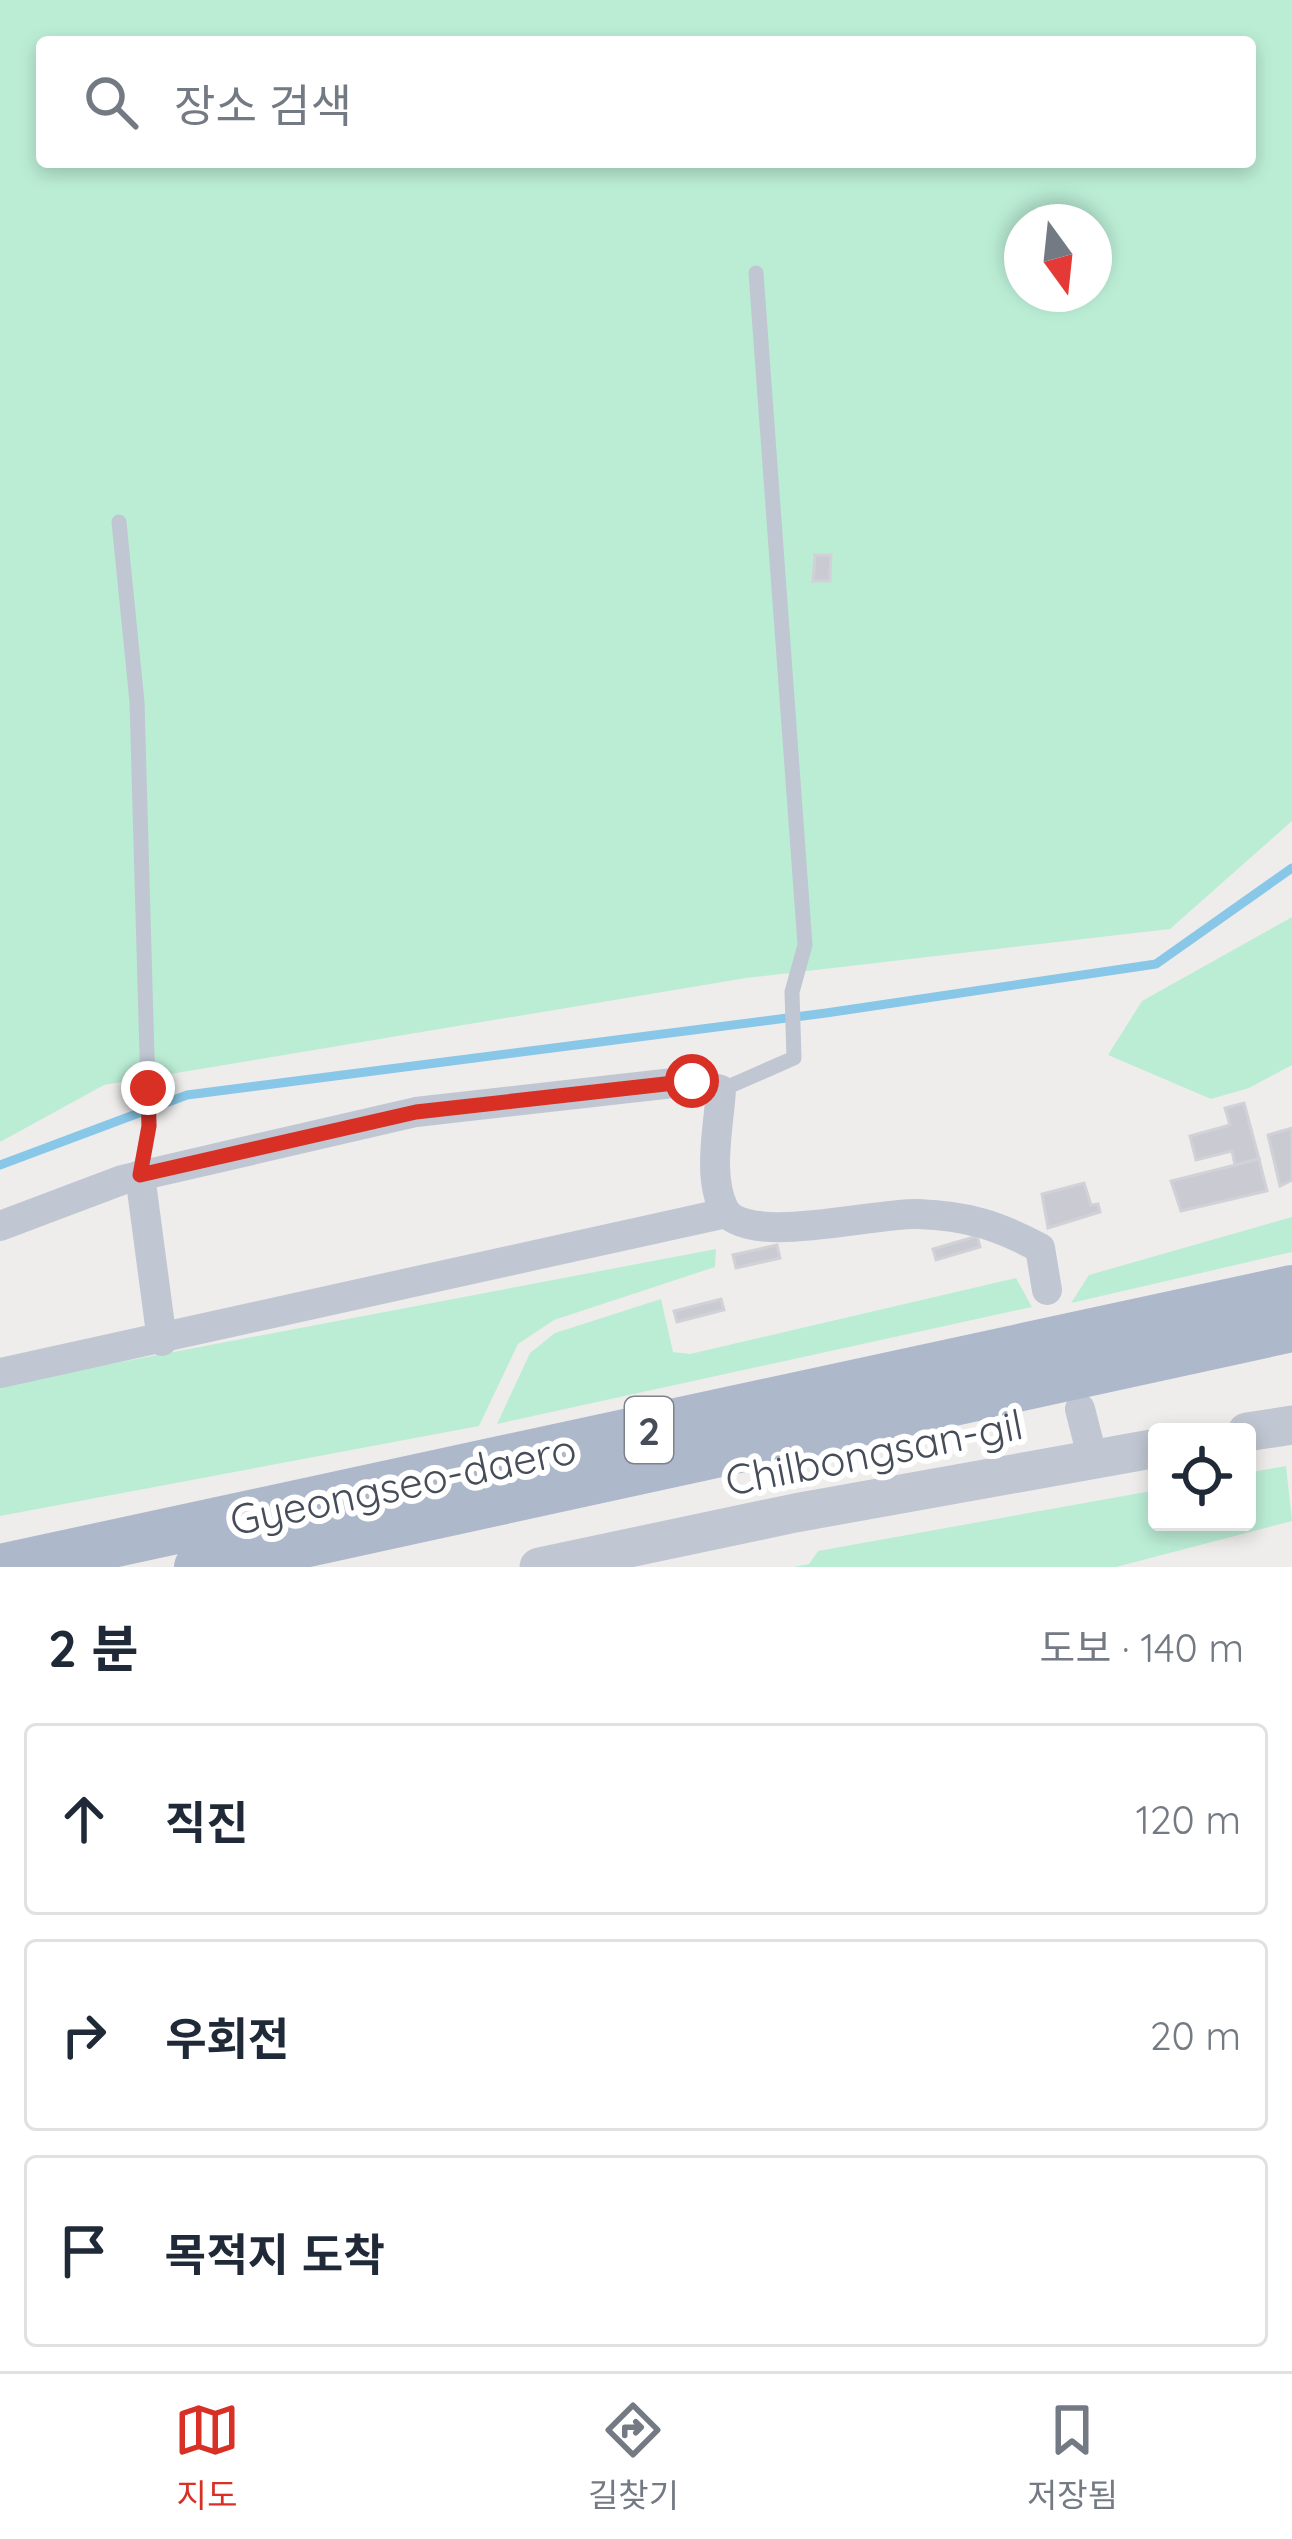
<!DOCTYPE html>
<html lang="ko">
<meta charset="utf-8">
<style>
body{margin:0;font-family:Quicksand,"Noto Sans KR",sans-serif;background:#f2f2f3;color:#1f2937}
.controls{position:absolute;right:36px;bottom:36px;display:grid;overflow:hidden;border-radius:12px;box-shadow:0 6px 18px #0003}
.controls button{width:108px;height:108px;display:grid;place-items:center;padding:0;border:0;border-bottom:3px solid #e0e1e3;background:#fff;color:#1f2937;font:60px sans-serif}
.compass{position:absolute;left:1004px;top:204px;width:108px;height:108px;border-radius:50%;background:#fff;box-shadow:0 6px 18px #0003;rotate:165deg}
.stop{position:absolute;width:36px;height:36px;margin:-27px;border:9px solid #d93025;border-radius:50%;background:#fff}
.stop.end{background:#d93025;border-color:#fff;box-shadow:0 3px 12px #0008}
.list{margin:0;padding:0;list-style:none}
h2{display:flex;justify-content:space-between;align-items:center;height:156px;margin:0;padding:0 48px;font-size:51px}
h2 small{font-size:39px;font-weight:400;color:#747a83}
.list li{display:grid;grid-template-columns:78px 1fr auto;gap:36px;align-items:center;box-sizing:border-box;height:192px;margin:0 24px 24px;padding:0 24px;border:3px solid #e0e1e3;border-radius:12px}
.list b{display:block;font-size:45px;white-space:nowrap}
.list em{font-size:39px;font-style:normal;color:#747a83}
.icon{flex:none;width:66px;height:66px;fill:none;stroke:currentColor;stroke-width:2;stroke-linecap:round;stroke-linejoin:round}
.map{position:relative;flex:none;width:1292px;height:1567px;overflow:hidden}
.search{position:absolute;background:#fff;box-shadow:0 6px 18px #0003;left:36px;right:36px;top:36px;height:132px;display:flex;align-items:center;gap:30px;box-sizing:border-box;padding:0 42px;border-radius:12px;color:#747a83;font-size:45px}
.sheet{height:804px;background:#fff}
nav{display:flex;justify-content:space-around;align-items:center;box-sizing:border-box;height:168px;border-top:3px solid #e0e1e3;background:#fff;font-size:33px;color:#747a83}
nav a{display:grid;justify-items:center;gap:6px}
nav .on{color:#d93025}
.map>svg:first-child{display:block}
.green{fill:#bbedd5;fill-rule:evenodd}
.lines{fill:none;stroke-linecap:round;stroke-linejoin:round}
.stream{stroke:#89c7e8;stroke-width:9}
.building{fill:#cacbd2;stroke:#d1d2d8;stroke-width:3}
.service{stroke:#c0c7d2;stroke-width:15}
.minor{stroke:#c0c7d2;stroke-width:30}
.tertiary{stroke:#c0c7d2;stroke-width:39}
.primary{stroke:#adb8cb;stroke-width:48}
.route{stroke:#d93025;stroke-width:15}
.labels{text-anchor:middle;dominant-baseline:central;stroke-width:12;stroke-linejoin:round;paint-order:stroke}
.shield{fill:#fff;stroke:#7e828b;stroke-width:3}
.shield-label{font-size:39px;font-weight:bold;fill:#464d59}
.street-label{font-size:42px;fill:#464d59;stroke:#fff}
</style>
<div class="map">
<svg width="1292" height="1567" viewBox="0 0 1292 1567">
<rect width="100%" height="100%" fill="#efedec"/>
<g class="green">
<path d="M 0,0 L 1292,0 L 1292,821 L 1170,929 L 746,978 L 104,1085 L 0,1142 ZM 42,42 L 1250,42 L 1250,162 L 42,162 ZM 1022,222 L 1094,222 L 1094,294 L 1022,294 Z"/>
<path d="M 1292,917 L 1292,1065 L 1249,1088 L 1211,1099 L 1108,1055 L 1142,1001 Z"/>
<path d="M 1292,1217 L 1292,1252 L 1071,1303 L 1089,1275 Z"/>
<path d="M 716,1249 L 715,1267 L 554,1320 L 518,1344 L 479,1426 L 0,1516 L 0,1385 Z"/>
<path d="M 1016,1278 L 1032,1307 L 497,1424 L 530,1353 L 555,1333 L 661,1299 L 673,1352 L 690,1354 Z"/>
<path d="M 1286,1466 L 1292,1521 L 1116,1567 L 793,1567 L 809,1564 L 818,1551 L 1157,1490 L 1157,1522 L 1247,1522 L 1247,1473 Z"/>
</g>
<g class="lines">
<path class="stream" d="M 0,1165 L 187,1095 L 826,1013 L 1156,964 L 1292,868"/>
</g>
<g class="building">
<path d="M 815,555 L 831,555 L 830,581 L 813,581 Z"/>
<path d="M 1244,1103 L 1259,1159 L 1235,1165 L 1232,1151 L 1196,1160 L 1190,1136 L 1230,1125 L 1225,1108 Z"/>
<path d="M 1292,1128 L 1292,1180 L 1280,1186 L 1268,1135 Z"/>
<path d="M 1259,1159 L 1267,1191 L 1181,1211 L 1171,1181 Z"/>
<path d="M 1084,1183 L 1091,1205 L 1098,1204 L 1100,1212 L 1048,1228 L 1042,1194 Z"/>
<path d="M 977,1236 L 980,1247 L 936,1260 L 933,1249 Z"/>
<path d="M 777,1245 L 780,1258 L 736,1268 L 733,1255 Z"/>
<path d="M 721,1299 L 724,1310 L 677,1322 L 674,1311 Z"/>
</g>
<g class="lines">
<g class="service">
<path d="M 119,522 L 137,702 L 149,1126 L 140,1175"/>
<path d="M 721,1090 L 794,1058 L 792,992 L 805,945 L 756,273"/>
</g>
<g class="minor">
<path d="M 140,1175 L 162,1341"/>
<path d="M 0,1226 L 122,1180 L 416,1112 L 691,1081 L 721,1090 C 719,1125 707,1176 724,1209 C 745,1248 876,1212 918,1214 C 968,1216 997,1225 1040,1248 L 1047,1290"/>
<path d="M 0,1373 L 726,1213"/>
<path d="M 1080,1409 L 1093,1460"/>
</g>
<g class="tertiary">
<path d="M 1247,1432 L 1292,1425"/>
<path d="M 539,1567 L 795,1513 L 1157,1448"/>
</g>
<g class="primary">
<path d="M 5,1567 L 1292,1289"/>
<path d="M 198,1567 L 1292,1328"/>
</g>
</g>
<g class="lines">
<path class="route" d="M 148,1088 L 149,1126 L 140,1175 L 416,1112 L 692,1081"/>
</g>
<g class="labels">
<rect class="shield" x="625" y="1397" width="48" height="66" rx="9"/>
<g class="shield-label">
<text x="649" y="1430">2</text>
</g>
<g class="street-label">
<text transform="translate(874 1452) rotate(-11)">Chilbongsan-gil</text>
<text transform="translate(403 1484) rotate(-12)">Gyeongseo-daero</text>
</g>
</g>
</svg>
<div class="controls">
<button><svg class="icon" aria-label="locate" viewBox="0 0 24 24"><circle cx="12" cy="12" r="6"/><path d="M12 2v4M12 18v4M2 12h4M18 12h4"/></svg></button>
</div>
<svg class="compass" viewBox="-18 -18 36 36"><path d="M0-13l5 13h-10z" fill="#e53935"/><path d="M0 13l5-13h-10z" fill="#747a83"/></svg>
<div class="stop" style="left:692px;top:1081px"></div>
<div class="stop end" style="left:148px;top:1088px"></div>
<div class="search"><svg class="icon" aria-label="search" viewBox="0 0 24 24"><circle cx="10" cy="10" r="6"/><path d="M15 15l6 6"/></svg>장소 검색</div>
</div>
<section class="sheet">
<h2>2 분<small>도보 · 140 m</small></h2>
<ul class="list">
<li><svg class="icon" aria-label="ahead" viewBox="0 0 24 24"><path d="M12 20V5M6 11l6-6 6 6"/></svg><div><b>직진</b></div><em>120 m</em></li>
<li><svg class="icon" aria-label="right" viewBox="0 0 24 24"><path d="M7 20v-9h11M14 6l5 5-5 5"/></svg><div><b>우회전</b></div><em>20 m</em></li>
<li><svg class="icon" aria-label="arrive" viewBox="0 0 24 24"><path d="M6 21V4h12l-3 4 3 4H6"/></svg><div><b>목적지 도착</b></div></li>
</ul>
</section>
<nav>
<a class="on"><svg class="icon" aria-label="map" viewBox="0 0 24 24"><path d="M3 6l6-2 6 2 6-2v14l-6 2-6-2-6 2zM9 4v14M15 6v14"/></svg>지도</a>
<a><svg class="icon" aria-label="directions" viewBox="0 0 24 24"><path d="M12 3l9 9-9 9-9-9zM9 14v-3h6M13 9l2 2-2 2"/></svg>길찾기</a>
<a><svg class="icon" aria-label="saved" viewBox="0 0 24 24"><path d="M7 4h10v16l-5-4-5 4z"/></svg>저장됨</a>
</nav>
